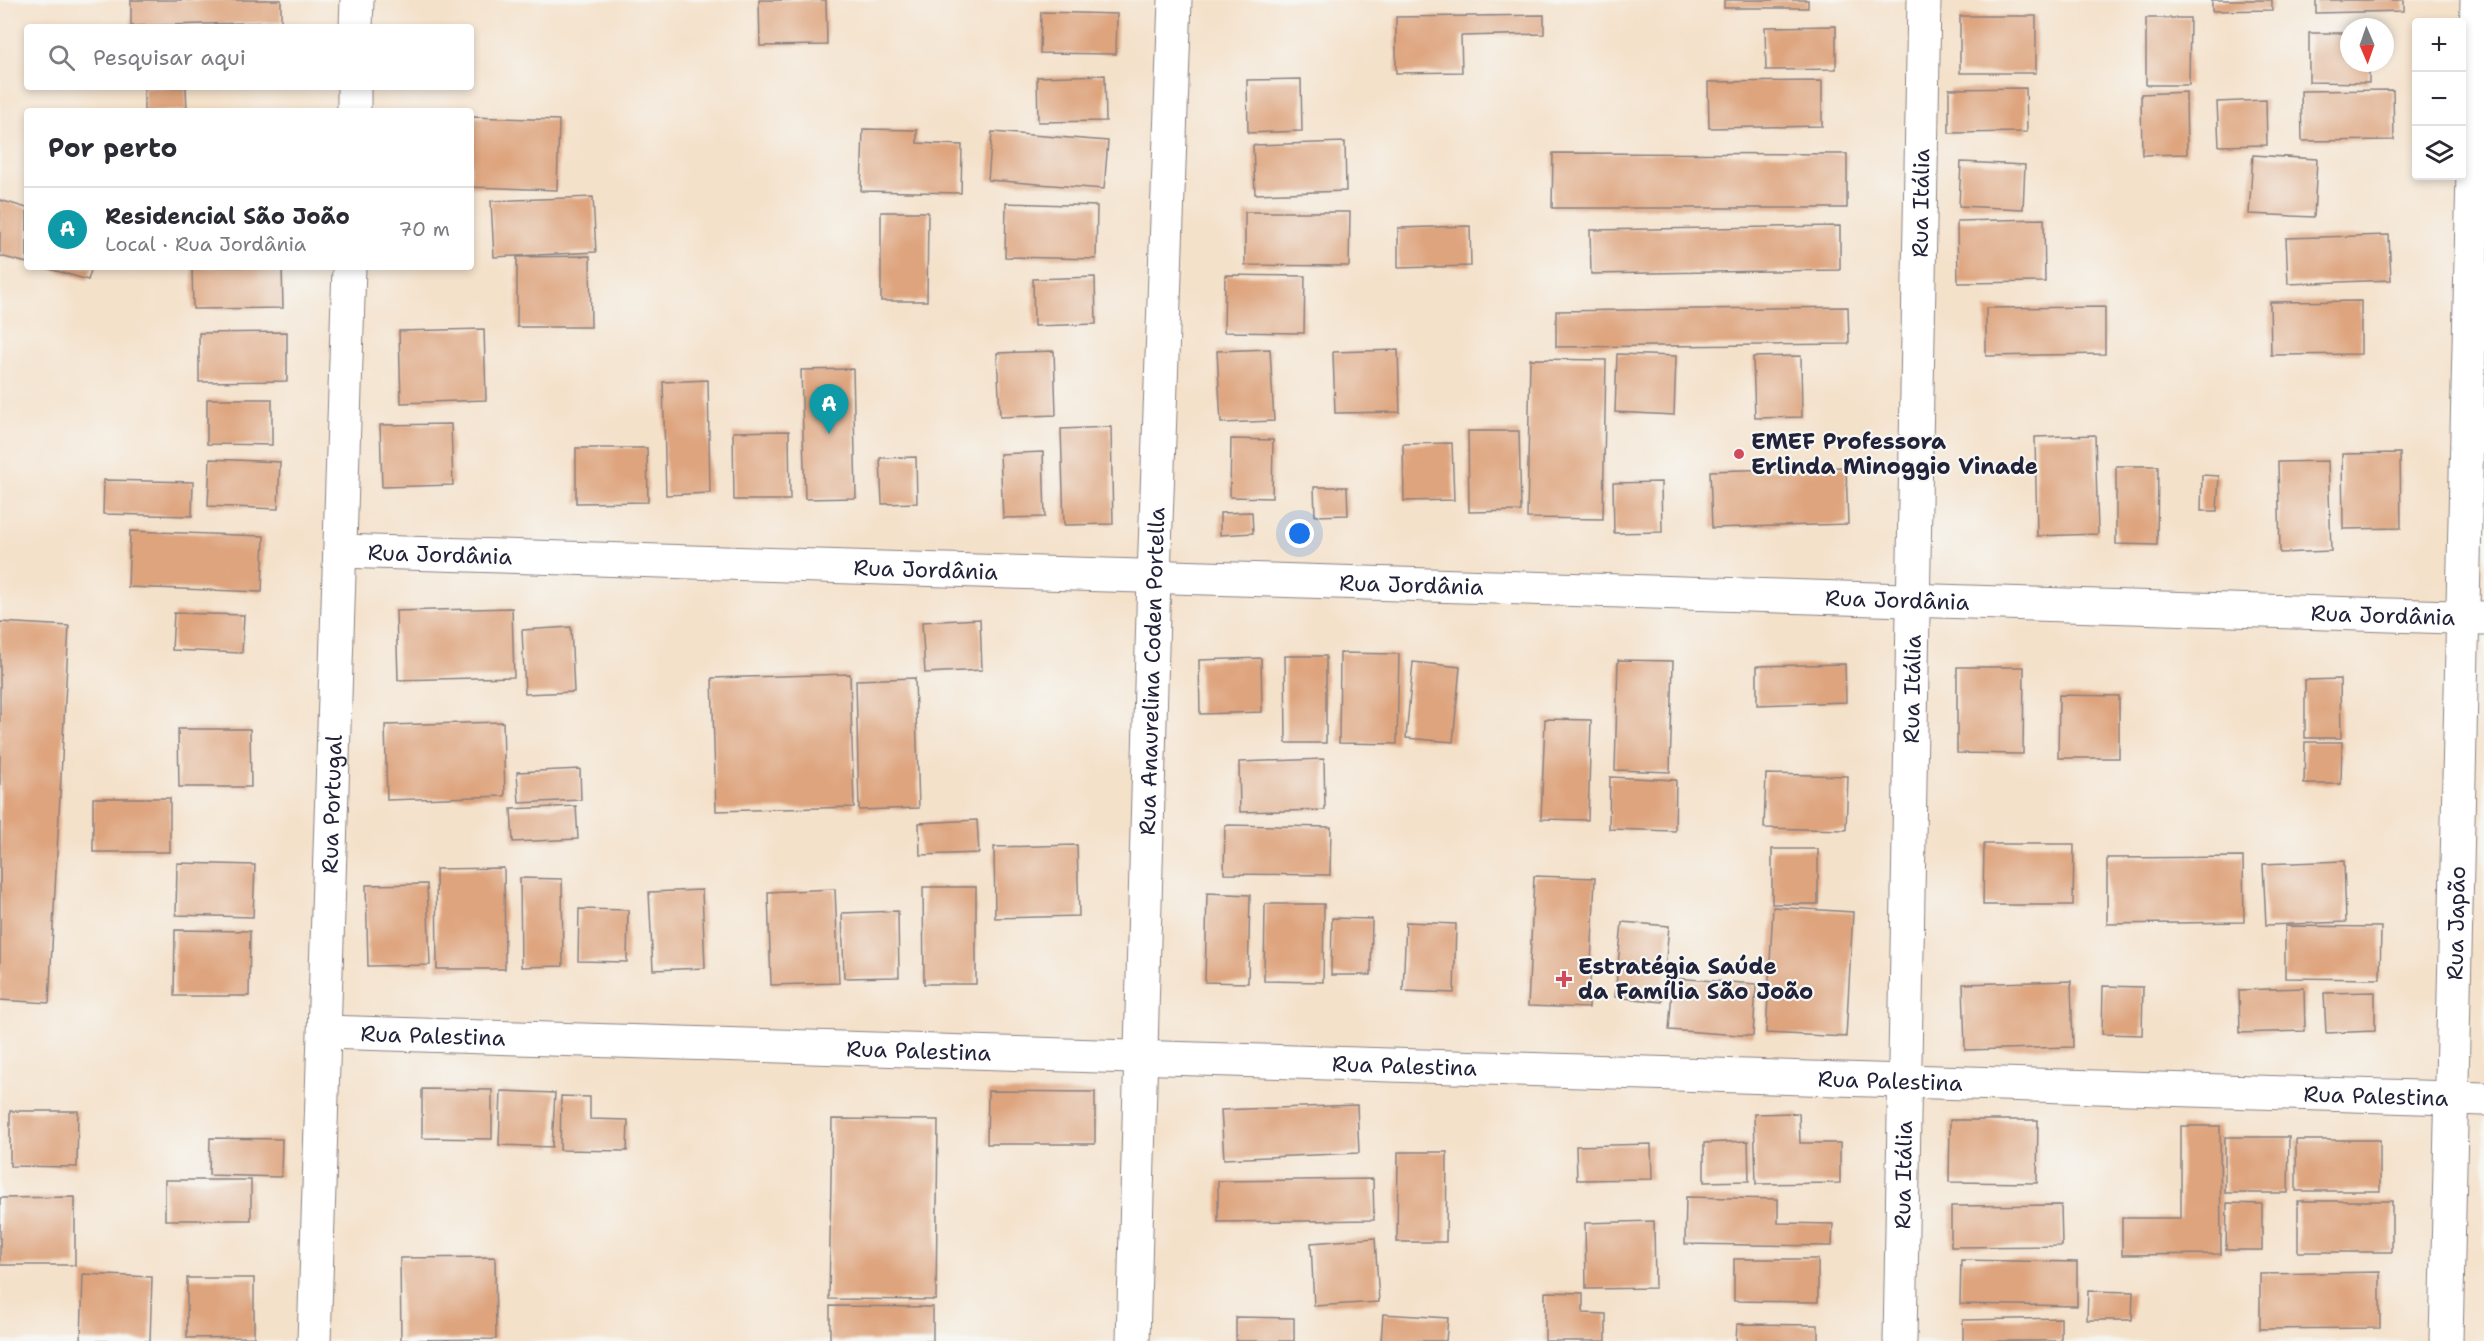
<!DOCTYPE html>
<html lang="pt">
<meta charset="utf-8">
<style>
body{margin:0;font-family:"Shantell Sans",sans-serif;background:#f7f7f7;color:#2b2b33}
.controls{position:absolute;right:18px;top:18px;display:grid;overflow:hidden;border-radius:6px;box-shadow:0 3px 9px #0003}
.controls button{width:54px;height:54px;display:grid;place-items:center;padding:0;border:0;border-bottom:2px solid #e1e1e2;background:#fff;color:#2b2b33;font:30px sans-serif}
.compass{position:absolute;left:2340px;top:18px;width:54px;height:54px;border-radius:50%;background:#fff;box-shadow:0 3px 9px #0003;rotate:178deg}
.you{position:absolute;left:1300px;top:534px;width:21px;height:21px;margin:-15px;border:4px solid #fff;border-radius:50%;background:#1a73e8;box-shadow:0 0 0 9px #1a73e833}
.badge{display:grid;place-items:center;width:39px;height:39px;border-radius:50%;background:#1a73e8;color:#fff;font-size:20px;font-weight:700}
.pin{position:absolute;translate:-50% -50px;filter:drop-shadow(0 2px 3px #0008)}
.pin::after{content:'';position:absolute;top:32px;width:21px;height:18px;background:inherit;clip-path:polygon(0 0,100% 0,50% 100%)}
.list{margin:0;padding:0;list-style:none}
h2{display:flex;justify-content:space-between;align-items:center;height:78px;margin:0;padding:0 24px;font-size:26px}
h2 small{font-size:20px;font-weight:400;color:#7c7c81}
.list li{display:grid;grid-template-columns:39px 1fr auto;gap:18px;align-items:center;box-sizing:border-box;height:84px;padding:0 24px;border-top:2px solid #e1e1e2}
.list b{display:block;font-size:22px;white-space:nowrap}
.list p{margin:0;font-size:20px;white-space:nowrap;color:#7c7c81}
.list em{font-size:20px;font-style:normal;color:#7c7c81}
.icon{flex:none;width:33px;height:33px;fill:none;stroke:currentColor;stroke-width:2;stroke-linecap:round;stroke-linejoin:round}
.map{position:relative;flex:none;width:2484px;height:1341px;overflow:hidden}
.search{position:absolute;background:#fff;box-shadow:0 3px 9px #0003;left:24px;top:24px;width:450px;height:66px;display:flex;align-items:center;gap:15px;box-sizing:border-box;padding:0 21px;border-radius:6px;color:#7c7c81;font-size:22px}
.panel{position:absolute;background:#fff;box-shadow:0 3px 9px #0003;left:24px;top:108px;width:450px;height:162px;border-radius:6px}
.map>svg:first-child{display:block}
.building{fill:#dea47e}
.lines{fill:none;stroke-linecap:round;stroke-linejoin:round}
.minor-casing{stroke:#8b8282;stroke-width:35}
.tertiary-casing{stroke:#8b8282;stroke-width:35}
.minor{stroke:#fff;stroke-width:33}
.tertiary{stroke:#fff;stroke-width:33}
.poi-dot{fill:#d1495b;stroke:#f6f6f2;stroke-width:2}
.labels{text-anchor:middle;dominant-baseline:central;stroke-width:4.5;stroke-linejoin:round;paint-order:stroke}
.street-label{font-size:22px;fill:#22223b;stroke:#f6f6f2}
.poi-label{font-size:22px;font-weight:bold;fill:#22223b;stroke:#f6f6f2;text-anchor:start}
</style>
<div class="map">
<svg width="2484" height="1341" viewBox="0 0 2484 1341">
<rect width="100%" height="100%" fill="#f6f6f2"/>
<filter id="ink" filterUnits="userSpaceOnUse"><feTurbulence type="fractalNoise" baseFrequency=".0167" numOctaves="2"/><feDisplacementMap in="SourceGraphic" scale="12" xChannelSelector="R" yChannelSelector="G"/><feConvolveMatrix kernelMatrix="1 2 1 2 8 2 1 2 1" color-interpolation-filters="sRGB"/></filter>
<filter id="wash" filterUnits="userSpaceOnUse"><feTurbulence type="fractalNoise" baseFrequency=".008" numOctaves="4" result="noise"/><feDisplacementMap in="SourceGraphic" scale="24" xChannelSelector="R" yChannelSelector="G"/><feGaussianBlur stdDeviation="1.35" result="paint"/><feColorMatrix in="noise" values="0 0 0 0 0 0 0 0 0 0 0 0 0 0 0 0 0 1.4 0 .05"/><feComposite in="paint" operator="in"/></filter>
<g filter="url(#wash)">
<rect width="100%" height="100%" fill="#f4e1ca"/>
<g id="blocks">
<g class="building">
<path d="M 131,0 L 281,0 L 281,22 L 131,26 Z"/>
<path d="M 759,0 L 826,0 L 827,45 L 760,46 Z"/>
<rect x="1724" y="0" width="84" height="8"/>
<path d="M 2212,0 L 2272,0 L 2272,10 L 2212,11 Z"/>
<path d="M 2316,0 L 2404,0 L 2404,11 L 2316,13 Z"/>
<path d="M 1041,12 L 1117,14 L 1116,54 L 1040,53 Z"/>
<path d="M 1544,15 L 1544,34 L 1461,36 L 1462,72 L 1396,73 L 1396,17 Z"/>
<rect x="1960" y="16" width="76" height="57"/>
<path d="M 2146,18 L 2190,18 L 2189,85 L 2146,85 Z"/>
<path d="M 1836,26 L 1836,69 L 1766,70 L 1765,27 Z"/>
<path d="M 2309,33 L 2349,33 L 2349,63 L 2369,63 L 2369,83 L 2309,82 Z"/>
<path d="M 1105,75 L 1106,121 L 1038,122 L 1037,77 Z"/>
<path d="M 1301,79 L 1302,131 L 1248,133 L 1247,80 Z"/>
<path d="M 1822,81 L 1822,126 L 1709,128 L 1708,82 Z"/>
<path d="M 144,87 L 186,87 L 187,111 L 144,111 Z"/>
<path d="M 2026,88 L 2027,132 L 1949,133 L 1949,89 Z"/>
<path d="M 2393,90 L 2394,140 L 2302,141 L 2301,91 Z"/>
<path d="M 2186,92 L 2187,154 L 2142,155 L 2141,94 Z"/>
<path d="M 2266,100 L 2267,145 L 2219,146 L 2217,102 Z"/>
<path d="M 471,117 L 559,120 L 557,190 L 471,187 Z"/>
<path d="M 863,129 L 917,130 L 917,143 L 962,145 L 961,193 L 861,191 Z"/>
<path d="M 992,132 L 1108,141 L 1104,189 L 988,180 Z"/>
<path d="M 1345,142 L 1346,191 L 1255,194 L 1253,145 Z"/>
<path d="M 1553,153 L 1847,154 L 1847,208 L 1552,208 Z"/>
<path d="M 2253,155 L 2317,159 L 2314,217 L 2249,214 Z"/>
<path d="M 1961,162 L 2025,165 L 2023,209 L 1959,206 Z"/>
<path d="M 593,197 L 596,252 L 494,257 L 491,201 Z"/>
<path d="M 0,200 L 27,208 L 27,263 L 0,256 Z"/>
<path d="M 1006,203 L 1097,206 L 1096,259 L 1005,257 Z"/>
<path d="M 881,212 L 928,212 L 927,301 L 881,301 Z"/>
<path d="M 1245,212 L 1350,212 L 1349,266 L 1245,265 Z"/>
<path d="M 2044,219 L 2045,282 L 1958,283 L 1957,221 Z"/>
<path d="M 1470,226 L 1471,266 L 1398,268 L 1398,228 Z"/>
<path d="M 1840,226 L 1840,270 L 1591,274 L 1590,230 Z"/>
<path d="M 2389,235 L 2391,280 L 2288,284 L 2286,238 Z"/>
<path d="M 590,256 L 591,327 L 517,327 L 517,257 Z"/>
<path d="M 43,267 L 92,267 L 88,280 Z"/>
<path d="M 192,267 L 282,267 L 283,308 L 193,309 Z"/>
<path d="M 1225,275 L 1305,276 L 1304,333 L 1224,332 Z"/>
<path d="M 1095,277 L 1096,324 L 1034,326 L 1033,279 Z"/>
<path d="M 2361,301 L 2361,354 L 2271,355 L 2270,302 Z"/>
<path d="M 1848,307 L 1849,344 L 1556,347 L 1556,311 Z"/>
<path d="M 2105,307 L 2105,354 L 1986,356 L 1986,308 Z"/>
<path d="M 484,329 L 486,400 L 401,403 L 399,331 Z"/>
<path d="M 287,332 L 287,381 L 199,382 L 199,333 Z"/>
<path d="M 1270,349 L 1274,421 L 1221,423 L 1217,351 Z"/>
<path d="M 1398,350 L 1400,412 L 1335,413 L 1333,352 Z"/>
<path d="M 1054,351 L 1056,415 L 1000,417 L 997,353 Z"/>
<path d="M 1617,354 L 1676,356 L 1674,415 L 1615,412 Z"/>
<path d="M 1801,356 L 1802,417 L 1755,418 L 1753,357 Z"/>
<path d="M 1530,359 L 1606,360 L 1603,519 L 1527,518 Z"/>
<path d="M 853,369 L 856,498 L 805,499 L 801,370 Z"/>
<path d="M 708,380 L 710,493 L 666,495 L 663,382 Z"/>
<path d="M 207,399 L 272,399 L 272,445 L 207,444 Z"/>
<path d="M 451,424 L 453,485 L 382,487 L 380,425 Z"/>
<path d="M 1111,427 L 1113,524 L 1064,525 L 1061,429 Z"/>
<path d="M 789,431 L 790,500 L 734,500 L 733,432 Z"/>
<path d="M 1468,431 L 1519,431 L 1521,511 L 1469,512 Z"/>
<path d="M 2095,435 L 2098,534 L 2037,536 L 2035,437 Z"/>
<path d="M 1231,439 L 1273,440 L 1272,498 L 1230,497 Z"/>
<path d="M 1452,443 L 1454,500 L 1404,501 L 1403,444 Z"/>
<path d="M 576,448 L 647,448 L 648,502 L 576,503 Z"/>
<path d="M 1043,452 L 1045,517 L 1003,518 L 1000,454 Z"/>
<path d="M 2400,453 L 2401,528 L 2343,529 L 2342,454 Z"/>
<path d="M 916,457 L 917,503 L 882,504 L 880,458 Z"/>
<path d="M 210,459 L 280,462 L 278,509 L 208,506 Z"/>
<path d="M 2328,461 L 2331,551 L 2280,553 L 2278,462 Z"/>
<path d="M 2116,466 L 2158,466 L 2157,545 L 2116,544 Z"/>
<path d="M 1846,467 L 1848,524 L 1712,528 L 1710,471 Z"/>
<path d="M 2202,475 L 2219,476 L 2217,511 L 2201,511 Z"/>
<path d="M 104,480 L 193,482 L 192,516 L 103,514 Z"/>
<path d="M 1661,482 L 1662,532 L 1614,533 L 1613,483 Z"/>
<path d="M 1314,487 L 1347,487 L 1348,515 L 1315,516 Z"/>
<path d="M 1252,512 L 1253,533 L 1220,535 L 1220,513 Z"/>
<path d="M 130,531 L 264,536 L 262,592 L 128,587 Z"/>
<path d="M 512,608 L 514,677 L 398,680 L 396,611 Z"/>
<path d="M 174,613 L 244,615 L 242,653 L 172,650 Z"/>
<path d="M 980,619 L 982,670 L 925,673 L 922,622 Z"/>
<path d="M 0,622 L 69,626 L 49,1003 L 0,1000 Z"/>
<path d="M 571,627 L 574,692 L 525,694 L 522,630 Z"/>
<path d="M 1340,653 L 1399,654 L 1397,744 L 1339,743 Z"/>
<path d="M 1285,656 L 1326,656 L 1326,743 L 1286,743 Z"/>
<path d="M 1261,658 L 1262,712 L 1200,714 L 1199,660 Z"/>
<path d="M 1618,660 L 1673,661 L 1670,772 L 1615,770 Z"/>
<path d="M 1413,662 L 1460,667 L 1453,742 L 1406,738 Z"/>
<path d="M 1845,664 L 1846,702 L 1757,705 L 1757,666 Z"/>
<path d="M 1957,667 L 2024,667 L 2023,754 L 1957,753 Z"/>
<path d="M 850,674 L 854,807 L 716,811 L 712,678 Z"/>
<path d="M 915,678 L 919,808 L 859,810 L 856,680 Z"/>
<path d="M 2340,679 L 2341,738 L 2305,738 L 2305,680 Z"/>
<path d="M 2059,695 L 2119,696 L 2119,758 L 2058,758 Z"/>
<path d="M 1545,719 L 1591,720 L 1588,820 L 1541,819 Z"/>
<path d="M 503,722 L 505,796 L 387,800 L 385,725 Z"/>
<path d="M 178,729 L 250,729 L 251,787 L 179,787 Z"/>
<path d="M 2305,742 L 2342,742 L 2341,784 L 2304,784 Z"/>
<path d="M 1324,759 L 1325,810 L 1240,812 L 1239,762 Z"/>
<path d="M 580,769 L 581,800 L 519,803 L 517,772 Z"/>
<path d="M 1766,774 L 1848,776 L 1846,830 L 1764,828 Z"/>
<path d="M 1610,777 L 1676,780 L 1675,831 L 1609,829 Z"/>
<rect x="93" y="798" width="77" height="54"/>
<path d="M 576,806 L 578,839 L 513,842 L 511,809 Z"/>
<path d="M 977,820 L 979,853 L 920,855 L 919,823 Z"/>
<path d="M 1225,825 L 1331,827 L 1330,875 L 1224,874 Z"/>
<path d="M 1984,844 L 2074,844 L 2073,905 L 1983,905 Z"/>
<path d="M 1077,845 L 1079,916 L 995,918 L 994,847 Z"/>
<rect x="1772" y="849" width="46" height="55"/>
<path d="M 2243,857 L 2244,922 L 2107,924 L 2107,858 Z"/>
<path d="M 2344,861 L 2346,922 L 2266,925 L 2263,864 Z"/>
<path d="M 177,863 L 255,865 L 253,917 L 176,915 Z"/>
<path d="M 504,868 L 505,969 L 437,969 L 436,869 Z"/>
<path d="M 1534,876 L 1595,878 L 1589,1008 L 1528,1006 Z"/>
<path d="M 520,878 L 562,879 L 563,966 L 521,967 Z"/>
<path d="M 427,884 L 430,965 L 368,966 L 366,885 Z"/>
<path d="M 923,887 L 976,887 L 976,984 L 924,984 Z"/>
<path d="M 835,889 L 839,983 L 771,985 L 768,892 Z"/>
<path d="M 702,890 L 705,968 L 653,970 L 649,892 Z"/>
<path d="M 1207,893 L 1250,895 L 1248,983 L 1205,982 Z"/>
<path d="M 1265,904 L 1324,904 L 1323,982 L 1264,981 Z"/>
<path d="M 1773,907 L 1853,912 L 1846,1037 L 1766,1033 Z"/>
<path d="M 579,909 L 628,910 L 627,962 L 578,961 Z"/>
<path d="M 898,911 L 899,977 L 844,978 L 842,913 Z"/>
<path d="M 1332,918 L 1372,919 L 1371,975 L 1331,975 Z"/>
<path d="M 1406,922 L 1456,924 L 1454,993 L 1403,991 Z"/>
<path d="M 1622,922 L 1669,926 L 1662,1002 L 1615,997 Z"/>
<path d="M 2285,926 L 2381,927 L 2380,979 L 2285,978 Z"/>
<path d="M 175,930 L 250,931 L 249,996 L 174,996 Z"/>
<path d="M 1673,978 L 1756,984 L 1753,1036 L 1669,1030 Z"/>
<path d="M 2071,981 L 2073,1047 L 1965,1050 L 1963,984 Z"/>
<path d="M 2103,986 L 2143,987 L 2142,1035 L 2102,1034 Z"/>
<path d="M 2304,988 L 2305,1031 L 2240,1033 L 2239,990 Z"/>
<path d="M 2375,992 L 2375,1031 L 2326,1033 L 2324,993 Z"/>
<path d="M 422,1089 L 492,1090 L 492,1139 L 422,1138 Z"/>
<path d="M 501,1091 L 555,1093 L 552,1147 L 499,1145 Z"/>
<path d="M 988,1091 L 1095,1092 L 1095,1144 L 987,1144 Z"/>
<path d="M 561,1096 L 590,1097 L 590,1119 L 628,1120 L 627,1151 L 560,1150 Z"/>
<path d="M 1357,1105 L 1359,1153 L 1224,1159 L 1221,1110 Z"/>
<path d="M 10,1111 L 78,1111 L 77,1167 L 10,1166 Z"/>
<path d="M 1799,1113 L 1800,1143 L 1840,1143 L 1840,1183 L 1756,1184 L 1754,1114 Z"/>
<path d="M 832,1119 L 938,1120 L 936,1300 L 829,1299 Z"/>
<path d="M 1950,1120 L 2038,1120 L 2037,1183 L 1949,1182 Z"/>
<path d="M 2181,1126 L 2220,1126 L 2221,1254 L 2122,1255 L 2122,1218 L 2181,1218 Z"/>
<path d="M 2225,1137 L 2289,1137 L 2288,1193 L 2225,1193 Z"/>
<path d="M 210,1138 L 282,1139 L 281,1177 L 209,1175 Z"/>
<rect x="2296" y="1140" width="84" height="51"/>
<path d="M 1748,1141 L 1749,1181 L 1704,1182 L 1704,1143 Z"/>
<path d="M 1651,1144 L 1652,1179 L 1577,1180 L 1576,1146 Z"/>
<path d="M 1398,1152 L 1447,1152 L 1446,1242 L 1397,1242 Z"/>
<path d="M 1373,1179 L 1374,1220 L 1218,1222 L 1218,1181 Z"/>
<rect x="165" y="1180" width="86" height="40"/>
<path d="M 75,1197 L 75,1265 L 0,1265 L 0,1198 Z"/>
<path d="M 1686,1197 L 1778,1199 L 1778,1223 L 1833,1224 L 1832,1246 L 1685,1244 Z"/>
<rect x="2298" y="1201" width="94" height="51"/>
<path d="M 2227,1203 L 2262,1204 L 2262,1250 L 2226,1250 Z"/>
<path d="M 2061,1205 L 2062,1246 L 1951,1247 L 1951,1206 Z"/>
<path d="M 1654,1221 L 1655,1288 L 1586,1289 L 1585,1223 Z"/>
<path d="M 1375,1238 L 1379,1302 L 1314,1306 L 1311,1243 Z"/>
<path d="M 495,1257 L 496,1339 L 401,1340 L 400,1258 Z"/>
<path d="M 1734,1259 L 1818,1259 L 1818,1302 L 1734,1301 Z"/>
<path d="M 1961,1260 L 2077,1262 L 2077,1306 L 1960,1304 Z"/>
<path d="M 2380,1272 L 2380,1328 L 2260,1329 L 2260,1274 Z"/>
<path d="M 83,1274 L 152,1277 L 150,1341 L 81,1341 Z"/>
<path d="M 187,1278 L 254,1278 L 254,1337 L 187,1338 Z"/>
<path d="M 2088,1291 L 2133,1292 L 2132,1320 L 2087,1320 Z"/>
<path d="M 1545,1292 L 1583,1293 L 1583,1313 L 1606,1314 L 1606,1341 L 1545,1341 Z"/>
<path d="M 830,1306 L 933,1307 L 933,1341 L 830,1341 Z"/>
<path d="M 1383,1314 L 1448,1318 L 1446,1341 L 1381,1341 Z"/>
<path d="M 1236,1317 L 1294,1318 L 1294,1341 L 1236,1341 Z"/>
<path d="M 2061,1318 L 2061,1341 L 1963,1341 L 1963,1320 Z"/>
<path d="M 1737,1324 L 1818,1325 L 1818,1341 L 1736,1341 Z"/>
</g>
</g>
</g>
<g filter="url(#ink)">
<use href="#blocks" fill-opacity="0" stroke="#8b8282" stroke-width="1.5"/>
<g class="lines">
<g class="minor-casing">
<g id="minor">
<path d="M 356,27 L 357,0"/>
<path d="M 354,111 L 354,87"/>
<path id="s1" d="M 340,551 L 2484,618"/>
<path id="s2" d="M 325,1032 L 2484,1099"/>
<path id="s3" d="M 314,1341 L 349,267"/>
<path id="s4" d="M 1133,1341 L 1154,576 L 1175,0"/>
<path id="s5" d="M 1900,1341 L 1924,0"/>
</g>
</g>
<g class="tertiary-casing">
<g id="tertiary">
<path id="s6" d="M 2446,1341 L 2477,0"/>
</g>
</g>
<use href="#minor" class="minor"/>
<use href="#tertiary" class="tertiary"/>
</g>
</g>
<g class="poi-dot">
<circle cx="1739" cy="454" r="6"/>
<path d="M1561 970h6v6h6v6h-6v6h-6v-6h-6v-6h6z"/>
</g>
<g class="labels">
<g class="street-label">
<text stroke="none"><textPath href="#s5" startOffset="1138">Rua Itália</textPath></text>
<text stroke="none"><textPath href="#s1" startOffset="100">Rua Jordânia</textPath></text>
<text stroke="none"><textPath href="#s1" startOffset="586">Rua Jordânia</textPath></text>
<text stroke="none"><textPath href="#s1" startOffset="1072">Rua Jordânia</textPath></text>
<text stroke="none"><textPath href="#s1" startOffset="1558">Rua Jordânia</textPath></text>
<text stroke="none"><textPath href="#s1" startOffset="2044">Rua Jordânia</textPath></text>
<text stroke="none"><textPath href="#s4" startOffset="670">Rua Anaurelina Coden Portella</textPath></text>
<text stroke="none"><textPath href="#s5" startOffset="652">Rua Itália</textPath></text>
<text stroke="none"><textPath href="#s3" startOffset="537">Rua Portugal</textPath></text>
<text stroke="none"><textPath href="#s6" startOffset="418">Rua Japão</textPath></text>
<text stroke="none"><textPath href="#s2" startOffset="108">Rua Palestina</textPath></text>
<text stroke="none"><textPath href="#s2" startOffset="594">Rua Palestina</textPath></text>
<text stroke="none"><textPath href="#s2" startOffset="1080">Rua Palestina</textPath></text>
<text stroke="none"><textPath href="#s2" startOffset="1566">Rua Palestina</textPath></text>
<text stroke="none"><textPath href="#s2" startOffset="2052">Rua Palestina</textPath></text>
<text stroke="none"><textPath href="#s5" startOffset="166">Rua Itália</textPath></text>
</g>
<g class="poi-label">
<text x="1751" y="441">EMEF Professora<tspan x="1751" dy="25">Erlinda Minoggio Vinade</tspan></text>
<text x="1578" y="966">Estratégia Saúde<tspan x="1578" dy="25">da Família São João</tspan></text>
</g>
</g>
</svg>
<div class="controls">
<button>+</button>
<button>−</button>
<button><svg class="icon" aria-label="layers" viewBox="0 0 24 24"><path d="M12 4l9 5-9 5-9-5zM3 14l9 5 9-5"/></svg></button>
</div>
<svg class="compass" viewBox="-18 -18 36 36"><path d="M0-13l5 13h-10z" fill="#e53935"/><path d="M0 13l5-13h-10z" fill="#7c7c81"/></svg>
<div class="you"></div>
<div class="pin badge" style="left:829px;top:434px;background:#0f9aa8">A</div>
<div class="search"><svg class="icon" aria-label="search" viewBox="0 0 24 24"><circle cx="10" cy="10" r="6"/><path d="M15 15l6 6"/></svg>Pesquisar aqui</div>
<section class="panel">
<h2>Por perto<small></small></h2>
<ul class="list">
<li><span class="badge" style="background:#0f9aa8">A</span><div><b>Residencial São João</b><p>Local · Rua Jordânia</p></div><em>70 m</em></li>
</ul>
</section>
</div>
